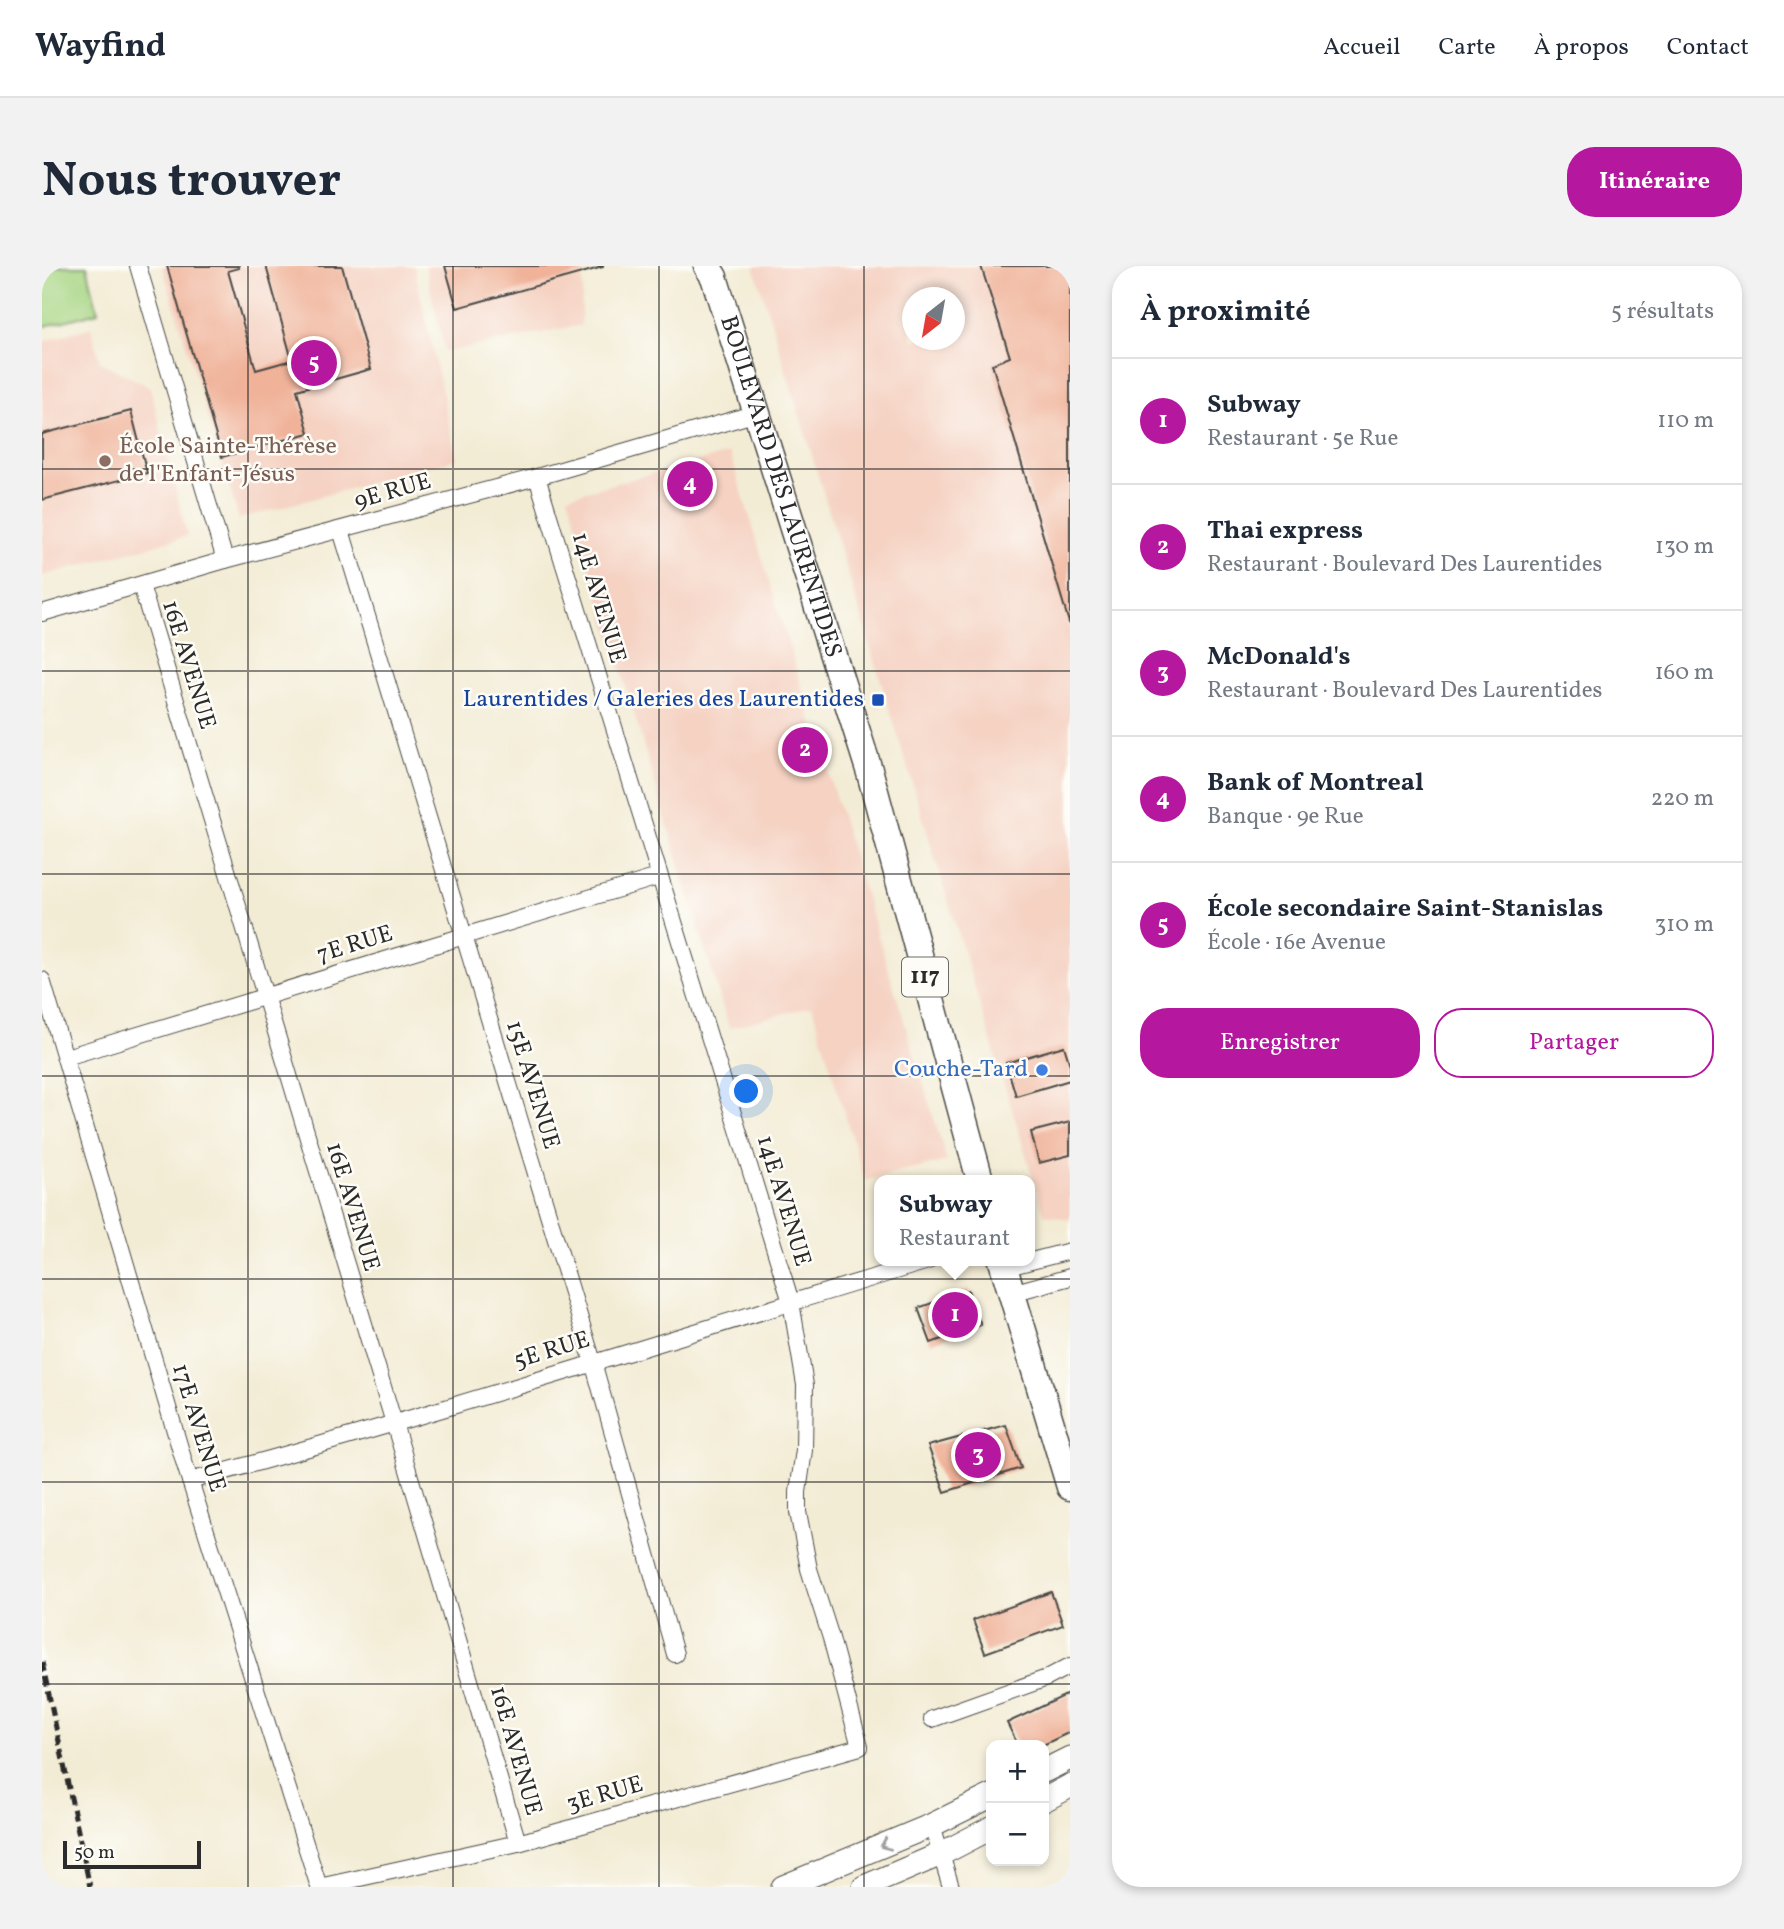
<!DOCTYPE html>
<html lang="fr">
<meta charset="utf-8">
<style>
body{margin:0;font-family:Vollkorn,serif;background:#f2f2f3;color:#1f2937}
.controls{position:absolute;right:21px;bottom:21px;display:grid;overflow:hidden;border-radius:14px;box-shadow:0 4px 10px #0003}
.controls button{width:63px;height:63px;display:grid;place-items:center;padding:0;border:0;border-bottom:2px solid #e0e1e3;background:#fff;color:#1f2937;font:35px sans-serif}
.compass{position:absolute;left:860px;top:21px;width:63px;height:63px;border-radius:50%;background:#fff;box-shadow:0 4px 10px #0003;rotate:211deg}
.scale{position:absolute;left:21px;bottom:18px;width:138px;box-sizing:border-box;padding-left:7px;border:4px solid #2b2b2b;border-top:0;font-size:19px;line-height:24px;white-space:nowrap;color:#2b2b2b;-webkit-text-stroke:5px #fdfcf7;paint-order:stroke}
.you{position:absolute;left:705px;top:826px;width:24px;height:24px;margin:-18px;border:5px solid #fff;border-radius:50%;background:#1a73e8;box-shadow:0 0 0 10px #1a73e833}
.badge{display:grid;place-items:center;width:46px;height:46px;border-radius:50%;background:#b5179e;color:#fff;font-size:23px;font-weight:700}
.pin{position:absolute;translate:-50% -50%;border:4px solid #fff;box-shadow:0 2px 7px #0006}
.popup{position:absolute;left:832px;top:909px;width:161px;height:91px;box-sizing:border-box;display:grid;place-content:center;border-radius:14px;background:#fff;filter:drop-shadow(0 2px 5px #0005);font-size:23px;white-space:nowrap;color:#747a83}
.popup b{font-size:26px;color:#1f2937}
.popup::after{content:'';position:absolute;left:50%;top:100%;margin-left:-14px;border:14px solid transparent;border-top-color:#fff}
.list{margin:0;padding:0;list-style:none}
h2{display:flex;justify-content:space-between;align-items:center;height:91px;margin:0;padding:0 28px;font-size:30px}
h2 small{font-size:23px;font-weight:400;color:#747a83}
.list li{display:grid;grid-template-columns:46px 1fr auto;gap:21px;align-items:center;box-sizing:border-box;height:126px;padding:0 28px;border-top:2px solid #e0e1e3}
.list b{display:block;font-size:26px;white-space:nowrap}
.list p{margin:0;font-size:23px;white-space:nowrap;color:#747a83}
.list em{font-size:23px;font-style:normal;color:#747a83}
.actions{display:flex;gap:14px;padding:21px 28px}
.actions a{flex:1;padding:16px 0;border:2px solid #b5179e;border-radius:28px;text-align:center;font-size:24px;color:#b5179e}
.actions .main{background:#b5179e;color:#fff}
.map{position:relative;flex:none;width:1028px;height:1621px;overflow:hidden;border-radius:28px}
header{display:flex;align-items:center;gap:42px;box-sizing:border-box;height:98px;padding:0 35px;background:#fff;border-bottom:2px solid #e0e1e3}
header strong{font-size:33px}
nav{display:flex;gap:38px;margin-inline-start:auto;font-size:24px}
.intro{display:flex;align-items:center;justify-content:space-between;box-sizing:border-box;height:168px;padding:0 42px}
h1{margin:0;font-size:49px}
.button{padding:18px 32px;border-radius:28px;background:#b5179e;color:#fff;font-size:24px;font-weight:700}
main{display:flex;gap:42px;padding:0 42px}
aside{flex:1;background:#fff;border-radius:28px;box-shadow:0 4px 10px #0003}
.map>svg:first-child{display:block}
.built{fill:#f5d2c2;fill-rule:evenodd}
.green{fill:#a7d684;stroke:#698058;stroke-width:2}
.building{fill:#f0b299}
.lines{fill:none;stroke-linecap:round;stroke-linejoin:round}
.street-casing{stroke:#494844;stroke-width:18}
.secondary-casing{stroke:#494844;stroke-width:25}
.primary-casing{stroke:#494844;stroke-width:29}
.street{stroke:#fff;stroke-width:16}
.secondary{stroke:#fff;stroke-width:23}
.primary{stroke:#fff;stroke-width:26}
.rail{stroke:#2b2b2b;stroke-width:5;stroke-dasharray:10 5;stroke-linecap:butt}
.oneway{stroke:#a0a0a0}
.grid{fill:none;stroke:#2b2b2b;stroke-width:2;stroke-opacity:0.55}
.education-dot{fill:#8d6e63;stroke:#fdfcf7;stroke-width:2.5}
.transit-dot{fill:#1a4fb4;stroke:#fdfcf7;stroke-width:2.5}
.shop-dot{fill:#3f7fe0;stroke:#fdfcf7;stroke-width:2.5}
.labels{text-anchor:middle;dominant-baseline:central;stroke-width:5;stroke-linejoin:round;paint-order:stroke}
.shield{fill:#fdfcf7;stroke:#6a6a68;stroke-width:2}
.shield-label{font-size:23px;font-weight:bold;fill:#2b2b2b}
.education-label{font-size:24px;fill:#785e54;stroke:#fdfcf7;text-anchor:start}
.street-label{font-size:24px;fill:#2b2b2b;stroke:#fdfcf7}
.transit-label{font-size:24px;fill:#164399;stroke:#fdfcf7;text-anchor:end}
.shop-label{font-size:24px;fill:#366cbe;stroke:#fdfcf7;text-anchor:end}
</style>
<header>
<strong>Wayfind</strong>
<nav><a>Accueil</a><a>Carte</a><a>À propos</a><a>Contact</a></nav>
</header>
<div class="intro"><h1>Nous trouver</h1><a class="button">Itinéraire</a></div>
<main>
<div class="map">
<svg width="1028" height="1621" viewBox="0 0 1028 1621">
<rect width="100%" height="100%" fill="#fdfcf7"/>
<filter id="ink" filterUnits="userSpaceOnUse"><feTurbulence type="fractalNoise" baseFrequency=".0143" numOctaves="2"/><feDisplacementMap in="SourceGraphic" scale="14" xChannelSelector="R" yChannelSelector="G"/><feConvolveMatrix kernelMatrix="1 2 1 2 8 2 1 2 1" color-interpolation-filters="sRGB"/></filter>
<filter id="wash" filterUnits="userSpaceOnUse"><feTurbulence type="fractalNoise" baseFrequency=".00686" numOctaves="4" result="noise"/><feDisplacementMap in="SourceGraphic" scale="28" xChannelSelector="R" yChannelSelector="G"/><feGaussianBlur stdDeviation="1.57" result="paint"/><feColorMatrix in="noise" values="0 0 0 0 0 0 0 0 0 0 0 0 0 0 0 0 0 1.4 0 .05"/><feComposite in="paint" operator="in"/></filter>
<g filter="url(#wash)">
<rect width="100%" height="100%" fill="#f3ecd5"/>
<g class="built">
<path d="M 120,0 L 372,0 L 415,193 L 197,253 Z"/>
<path d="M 383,0 L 564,0 L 541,6 L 539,59 L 403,86 Z"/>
<path d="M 712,0 L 1028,0 L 1028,954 L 1002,948 ZM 870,32 L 912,32 L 912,74 L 870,74 Z"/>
<path d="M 49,61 L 58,96 L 108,121 L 145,270 L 0,310 L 0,76 Z"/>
<path d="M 688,187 L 905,895 L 823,915 L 770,740 L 687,762 L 526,230 Z"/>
</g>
<path class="green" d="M 0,0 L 45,0 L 56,46 L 0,61 Z"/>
<g id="blocks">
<g class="building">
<path d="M 125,0 L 197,0 L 197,2 L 186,5 L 214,104 L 250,94 L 224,0 L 300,0 L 329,103 L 255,124 L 267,167 L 180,191 Z"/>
<path d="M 403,0 L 561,0 L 561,1 L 415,42 Z"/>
<path d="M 939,0 L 1028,0 L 1028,360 L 950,98 L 968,91 Z"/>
<path d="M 89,145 L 105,207 L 0,234 L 0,168 Z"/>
<path d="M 1022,780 L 1028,799 L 1028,814 L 974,830 L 964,797 Z"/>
<path d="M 1028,856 L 1028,889 L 997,897 L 989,866 Z"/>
<path d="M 926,1024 L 939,1059 L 889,1077 L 876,1042 Z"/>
<path d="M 964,1159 L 979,1202 L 903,1226 L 886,1180 Z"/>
<path d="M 1009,1326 L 1021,1359 L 943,1387 L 931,1354 Z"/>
<path d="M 1028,1427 L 1028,1466 L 1001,1479 L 976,1479 L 965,1457 Z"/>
</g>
</g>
</g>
<g filter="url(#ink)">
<use href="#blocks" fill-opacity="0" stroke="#494844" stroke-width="2"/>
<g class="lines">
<g class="street-casing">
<g id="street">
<path d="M 96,0 L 183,294"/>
<path d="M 299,264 L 551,1096 L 633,1388"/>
<path d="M 99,319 L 358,1177 L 476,1577"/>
<path d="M 0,347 L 183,294 L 495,211 L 715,147"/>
<path d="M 0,714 L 143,1199 L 277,1621 L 476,1577 L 818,1481 L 789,1372 L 767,1303 L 756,1246 L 756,1226 L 762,1184 L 763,1119 L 749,1036 L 495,211"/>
<path d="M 24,791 L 616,611"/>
<path d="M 962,1002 L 1028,985"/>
<path d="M 970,1027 L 1028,1011"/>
<path d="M 148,1215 C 395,1148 640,1069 886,995"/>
<path d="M 890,1453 L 1005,1412 L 1028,1400"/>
<path d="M 890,1559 L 909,1621"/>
</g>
</g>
<g class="secondary-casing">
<g id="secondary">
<path d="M 1002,1505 L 1028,1492"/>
<path d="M 1002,1534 L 1028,1520"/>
<path d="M 741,1621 L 890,1559 L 949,1530"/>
<path d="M 822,1621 L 899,1588 L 949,1562"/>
</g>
</g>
<g class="primary-casing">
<g id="primary">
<path id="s1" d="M 665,0 L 672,11 L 828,507 L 938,914"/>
<path d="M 960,995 L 1028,1221"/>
</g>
</g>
<use href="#street" class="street"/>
<use href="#secondary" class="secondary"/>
<use href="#primary" class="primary"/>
<path class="rail" d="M 0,1396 L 48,1621"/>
</g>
<defs><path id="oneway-chevron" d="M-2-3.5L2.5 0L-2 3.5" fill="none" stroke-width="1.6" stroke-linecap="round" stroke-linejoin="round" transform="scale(1.75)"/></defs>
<use class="oneway" href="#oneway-chevron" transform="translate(843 1579) rotate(157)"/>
</g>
<path class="grid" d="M 206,0 L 206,1621M 411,0 L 411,1621M 617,0 L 617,1621M 822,0 L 822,1621M 0,203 L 1028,203M 0,405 L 1028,405M 0,608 L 1028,608M 0,810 L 1028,810M 0,1013 L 1028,1013M 0,1216 L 1028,1216M 0,1418 L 1028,1418"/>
<circle class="education-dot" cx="63" cy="195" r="7"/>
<rect class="transit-dot" x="829" y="427" width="14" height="14" rx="3.5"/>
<circle class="shop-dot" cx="1000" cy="804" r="7"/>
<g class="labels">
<rect class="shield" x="860" y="691.5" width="46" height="39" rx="5"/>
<g class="shield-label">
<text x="883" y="711">117</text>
</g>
<g class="education-label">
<text x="77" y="181">École Sainte-Thérèse<tspan x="77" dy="28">de l'Enfant-Jésus</tspan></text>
</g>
<g class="street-label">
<text stroke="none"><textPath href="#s1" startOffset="233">BOULEVARD DES LAURENTIDES</textPath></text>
<text transform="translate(351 226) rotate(-16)">9E RUE</text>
<text transform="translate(556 332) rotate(73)">14E AVENUE</text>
<text transform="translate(146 399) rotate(73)">16E AVENUE</text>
<text transform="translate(313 679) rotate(-17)">7E RUE</text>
<text transform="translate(490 819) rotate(73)">15E AVENUE</text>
<text transform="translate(741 935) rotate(73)">14E AVENUE</text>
<text transform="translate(310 941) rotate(73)">16E AVENUE</text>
<text transform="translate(510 1085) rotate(-17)">5E RUE</text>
<text transform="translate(156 1162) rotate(73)">17E AVENUE</text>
<text transform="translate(473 1485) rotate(74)">16E AVENUE</text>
<text transform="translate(563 1529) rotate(-16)">3E RUE</text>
</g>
<g class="transit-label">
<text x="822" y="434">Laurentides / Galeries des Laurentides</text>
</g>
<g class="shop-label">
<text x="986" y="804">Couche-Tard</text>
</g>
</g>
</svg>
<div class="controls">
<button>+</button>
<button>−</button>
</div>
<svg class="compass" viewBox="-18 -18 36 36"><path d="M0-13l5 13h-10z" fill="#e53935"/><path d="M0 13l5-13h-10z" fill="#747a83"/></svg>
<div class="scale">50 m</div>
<div class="you"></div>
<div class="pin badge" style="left:913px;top:1049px">1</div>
<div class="popup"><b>Subway</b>Restaurant</div>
<div class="pin badge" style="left:763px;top:484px">2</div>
<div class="pin badge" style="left:936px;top:1189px">3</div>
<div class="pin badge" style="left:648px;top:218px">4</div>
<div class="pin badge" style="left:272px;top:97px">5</div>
</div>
<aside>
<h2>À proximité<small>5 résultats</small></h2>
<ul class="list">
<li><span class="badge">1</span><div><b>Subway</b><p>Restaurant · 5e Rue</p></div><em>110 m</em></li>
<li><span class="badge">2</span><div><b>Thai express</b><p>Restaurant · Boulevard Des Laurentides</p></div><em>130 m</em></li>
<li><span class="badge">3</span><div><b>McDonald's</b><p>Restaurant · Boulevard Des Laurentides</p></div><em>160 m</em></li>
<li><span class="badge">4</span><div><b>Bank of Montreal</b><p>Banque · 9e Rue</p></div><em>220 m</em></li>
<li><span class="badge">5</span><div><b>École secondaire Saint-Stanislas</b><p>École · 16e Avenue</p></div><em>310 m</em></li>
</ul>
<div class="actions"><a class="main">Enregistrer</a><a>Partager</a></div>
</aside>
</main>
